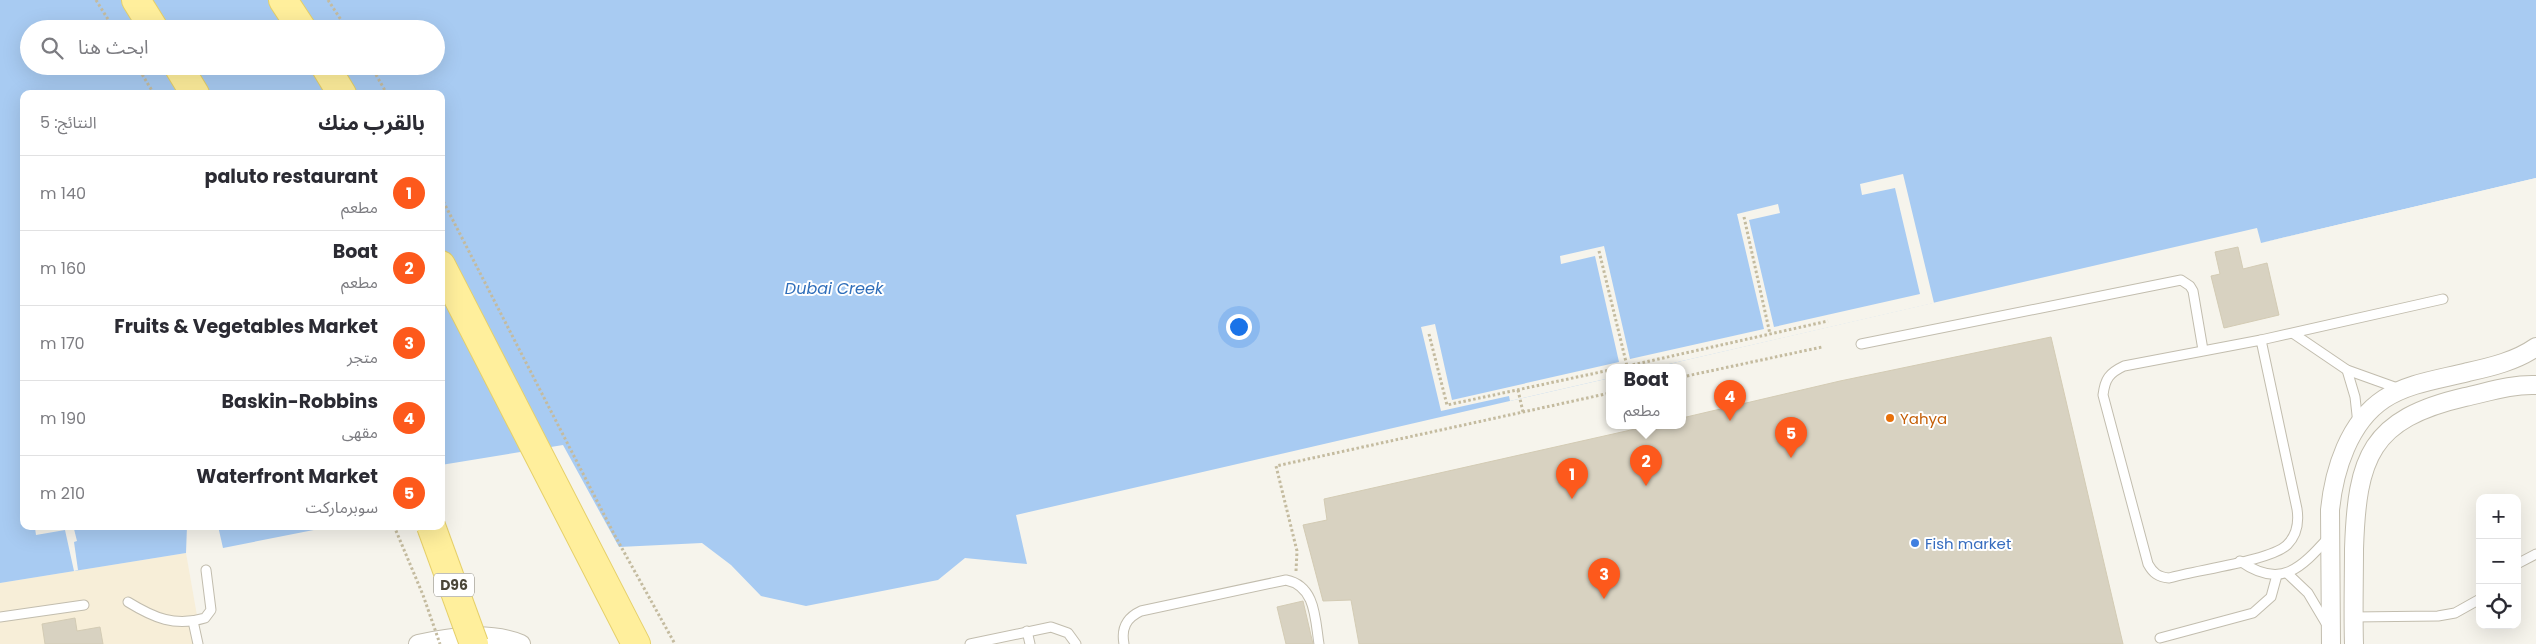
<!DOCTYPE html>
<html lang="ar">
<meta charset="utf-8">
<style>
body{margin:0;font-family:Poppins,"Noto Sans Arabic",sans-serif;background:#f2f2f3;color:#2b2b33;direction:rtl}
.controls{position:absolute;right:15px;bottom:15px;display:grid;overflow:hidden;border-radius:10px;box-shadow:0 5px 20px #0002}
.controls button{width:45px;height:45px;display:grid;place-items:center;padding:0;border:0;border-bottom:1px solid #e1e1e2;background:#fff;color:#2b2b33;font:25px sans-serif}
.you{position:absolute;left:1238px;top:326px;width:18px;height:18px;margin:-12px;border:4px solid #fff;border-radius:50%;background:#1a73e8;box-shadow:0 0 0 8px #1a73e833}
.badge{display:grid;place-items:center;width:32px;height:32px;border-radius:50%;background:#fd591c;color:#fff;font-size:16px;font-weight:700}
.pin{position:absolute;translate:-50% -41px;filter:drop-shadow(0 1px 2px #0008)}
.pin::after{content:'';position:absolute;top:26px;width:18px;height:15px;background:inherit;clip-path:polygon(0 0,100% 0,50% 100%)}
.popup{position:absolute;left:1606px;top:364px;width:80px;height:65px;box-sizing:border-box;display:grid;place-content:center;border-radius:10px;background:#fff;filter:drop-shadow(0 1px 4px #0005);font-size:16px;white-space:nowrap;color:#7c7c81}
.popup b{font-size:19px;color:#2b2b33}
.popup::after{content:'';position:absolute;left:50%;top:100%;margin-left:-10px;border:10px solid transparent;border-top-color:#fff}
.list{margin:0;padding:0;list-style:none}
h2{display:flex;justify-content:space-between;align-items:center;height:65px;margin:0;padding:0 20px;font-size:21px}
h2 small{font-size:16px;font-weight:400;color:#7c7c81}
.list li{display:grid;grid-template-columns:32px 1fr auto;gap:15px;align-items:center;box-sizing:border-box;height:75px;padding:0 20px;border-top:1px solid #e1e1e2}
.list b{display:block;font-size:19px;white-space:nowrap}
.list p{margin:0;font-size:16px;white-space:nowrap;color:#7c7c81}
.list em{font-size:16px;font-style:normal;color:#7c7c81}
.icon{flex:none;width:28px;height:28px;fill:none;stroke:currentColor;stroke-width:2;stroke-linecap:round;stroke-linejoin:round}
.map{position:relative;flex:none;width:2536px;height:644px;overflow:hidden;direction:ltr}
.search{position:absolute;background:#fff;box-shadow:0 5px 20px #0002;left:20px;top:20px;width:425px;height:55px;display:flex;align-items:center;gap:12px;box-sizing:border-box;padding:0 18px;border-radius:28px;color:#7c7c81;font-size:19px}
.panel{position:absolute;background:#fff;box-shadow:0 5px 20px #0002;left:20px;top:90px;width:425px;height:440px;border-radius:10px;direction:rtl}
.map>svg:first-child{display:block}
.commercial{fill:#f7eed8}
.water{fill:#a8cbf2;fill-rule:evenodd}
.pier{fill:#f6f4ec}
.building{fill:#d8d2c1;stroke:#d3cbb4}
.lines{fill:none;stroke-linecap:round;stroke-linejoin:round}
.service-casing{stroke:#c2bdae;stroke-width:11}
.minor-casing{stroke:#c2bdae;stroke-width:20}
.primary-casing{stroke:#e6d069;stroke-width:30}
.path{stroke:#c4bb9f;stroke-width:3;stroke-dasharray:2.5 2.5;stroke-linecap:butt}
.service{stroke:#fff;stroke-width:9}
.minor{stroke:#fff;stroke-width:18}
.primary{stroke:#ffef9c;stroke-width:28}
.primary-bridge-casing{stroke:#e6d069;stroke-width:30;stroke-linecap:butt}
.path-bridge{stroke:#c4bb9f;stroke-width:3;stroke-dasharray:2.5 2.5;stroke-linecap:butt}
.primary-bridge{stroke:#ffef9c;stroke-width:28}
.food-dot{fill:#e8710a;stroke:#fff;stroke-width:2}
.shop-dot{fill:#3f7fe0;stroke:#fff;stroke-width:2}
.labels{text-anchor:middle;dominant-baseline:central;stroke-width:4;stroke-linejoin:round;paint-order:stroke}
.shield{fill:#fff;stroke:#817e74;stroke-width:1}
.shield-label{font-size:14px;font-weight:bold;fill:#4b4639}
.food-label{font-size:15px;fill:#c56008;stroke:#fff;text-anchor:start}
.shop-label{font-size:15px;fill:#366cbe;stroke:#fff;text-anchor:start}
.water-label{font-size:16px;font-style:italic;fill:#2f6eba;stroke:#fff}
</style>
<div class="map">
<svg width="2536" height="644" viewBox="0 0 2536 644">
<rect width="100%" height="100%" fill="#f6f4ec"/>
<path class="commercial" d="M 186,553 L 202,644 L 0,644 L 0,583 Z"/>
<g class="water">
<path d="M 0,0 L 2536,0 L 2536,178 L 2261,243 L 2257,228 L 1656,367 L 1610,367 L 1610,378 L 1016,515 L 1027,564 L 965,558 L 938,580 L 806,606 L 761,596 L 731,565 L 702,543 L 619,547 L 563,445 L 441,465 L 441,94 L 24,94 L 24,526 L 187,526 L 186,553 L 0,583 ZM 29,29 L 436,29 L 436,66 L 29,66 Z"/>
<path d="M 218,526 L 334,526 L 223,548 Z"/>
</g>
<g class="pier">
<path d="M 1903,174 L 1934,303 L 1656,367 L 1610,367 L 1610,378 L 1510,401 L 1509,396 L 1441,411 L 1421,327 L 1435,324 L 1452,400 L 1619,362 L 1595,256 L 1561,264 L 1560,256 L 1604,246 L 1630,359 L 1764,329 L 1737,214 L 1778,204 L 1780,213 L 1749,220 L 1774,327 L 1920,294 L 1895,188 L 1862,195 L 1860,184 Z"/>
<path d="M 2536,178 L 2536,181 L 2500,189 L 2261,243 Z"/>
<path d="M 44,526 L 87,526 L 74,529 L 77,541 L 74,542 L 78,570 L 74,571 L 65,530 L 36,535 L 35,528 Z"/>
</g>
<g class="building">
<path d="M 2238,247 L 2243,269 L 2267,263 L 2279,315 L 2224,328 L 2211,276 L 2220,274 L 2215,252 Z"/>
<path d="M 2051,337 L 2123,644 L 1359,644 L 1351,600 L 1323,601 L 1303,525 L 1327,520 L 1324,499 L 1653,425 L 1682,425 L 1682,418 L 1840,381 Z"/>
<path d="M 1303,601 L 1313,644 L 1286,644 L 1277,607 Z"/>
<path d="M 75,618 L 77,631 L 100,627 L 103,644 L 45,644 L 42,624 Z"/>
</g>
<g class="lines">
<g class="service-casing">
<g id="service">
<path d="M 2294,334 L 2347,370 L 2400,389"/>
<path d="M 2261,340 L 2297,509 C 2299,522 2297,535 2287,545 C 2270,561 2195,570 2169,578 C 2158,577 2153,573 2148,564 L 2103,395 C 2105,379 2109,373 2124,366 Z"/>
<path d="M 2261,340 L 2443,299"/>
<path d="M 1861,344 L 2181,280 L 2190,286 L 2193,291 L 2203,350"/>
<path d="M 2347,370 L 2355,397 L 2358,424"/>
<path d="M 2240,561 C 2281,590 2301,568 2329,537"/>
<path d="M 2517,564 L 2536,554"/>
<path d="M 2288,574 L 2308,593 L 2327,625"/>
<path d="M 128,602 C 154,618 175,627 205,618 L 211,610 L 206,570"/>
<path d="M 0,617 L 84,605"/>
<path d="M 2353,617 L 2438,616 L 2455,613 L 2480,599"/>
<path d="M 193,621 L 198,644"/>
<path d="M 1027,631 L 1030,644"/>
<path d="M 2160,638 L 2253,613 L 2271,597 L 2277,575"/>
<path d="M 970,644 L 1051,627 L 1068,633 L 1076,644"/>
<path d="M 1124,644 C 1121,628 1126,618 1141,611 L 1286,580 C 1316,586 1315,619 1319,644"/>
</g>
</g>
<g class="minor-casing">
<g id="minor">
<path d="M 418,644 C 450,637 489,631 521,644"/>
<path d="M 2331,644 L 2330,510 C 2334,470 2349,422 2384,399 C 2408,383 2441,379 2468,372 C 2491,367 2516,361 2536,347"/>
<path d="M 2354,644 C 2353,612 2354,581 2354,549 C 2357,457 2370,419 2465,397 C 2488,392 2512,384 2536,385"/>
</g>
</g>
<g class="primary-casing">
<g id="primary">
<path d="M 136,0 L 154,29"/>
<path d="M 283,0 L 302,29"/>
<path d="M 178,66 L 195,94"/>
<path d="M 325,66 L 342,94"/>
<path d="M 441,265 L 636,644"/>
</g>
</g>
<g class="path">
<path d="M 96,0 L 114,29"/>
<path d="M 328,0 L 347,29"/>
<path d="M 137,66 L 154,94"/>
<path d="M 371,66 L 387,94"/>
<path d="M 441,197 L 614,534 L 675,644"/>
<path d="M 1744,217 L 1770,334"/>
<path d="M 1599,251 L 1627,366"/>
<path d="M 1429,334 L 1447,405 L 1610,370"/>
<path d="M 1623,367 L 1828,321"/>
<path d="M 1682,377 L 1822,347"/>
<path d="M 1518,390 L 1523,412"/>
<path d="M 1296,571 L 1297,551 L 1276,466 L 1610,393"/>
</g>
<use href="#service" class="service"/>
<use href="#minor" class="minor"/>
<use href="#primary" class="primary"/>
<g class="primary-bridge-casing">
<path id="primary-bridge" d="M 431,526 L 474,644"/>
</g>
<path class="path-bridge" d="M 394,526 L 423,595 L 440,644"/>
<use href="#primary-bridge" class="primary-bridge"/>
</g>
<circle class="food-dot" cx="1890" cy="418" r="5"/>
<circle class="shop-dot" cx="1915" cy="543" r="5"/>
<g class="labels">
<rect class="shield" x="434" y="573.5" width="40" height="23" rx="4"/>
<g class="shield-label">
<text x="454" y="585">D96</text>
</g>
<g class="food-label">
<text x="1900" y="418">Yahya</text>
</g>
<g class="shop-label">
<text x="1925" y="543">Fish market</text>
</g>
<g class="water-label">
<text x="834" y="288">Dubai Creek</text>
</g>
</g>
</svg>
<div class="controls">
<button>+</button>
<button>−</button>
<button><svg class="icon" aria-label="locate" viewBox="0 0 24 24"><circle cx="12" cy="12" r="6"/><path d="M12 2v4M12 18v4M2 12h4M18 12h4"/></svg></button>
</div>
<div class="you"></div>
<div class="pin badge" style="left:1572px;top:499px">1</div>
<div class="pin badge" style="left:1646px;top:486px">2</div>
<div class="popup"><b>Boat</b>مطعم</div>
<div class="pin badge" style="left:1604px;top:599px">3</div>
<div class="pin badge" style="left:1730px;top:421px">4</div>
<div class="pin badge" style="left:1791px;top:458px">5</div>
<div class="search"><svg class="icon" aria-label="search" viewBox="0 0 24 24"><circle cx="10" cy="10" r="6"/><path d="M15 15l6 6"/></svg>ابحث هنا</div>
<section class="panel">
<h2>بالقرب منك<small>النتائج: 5</small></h2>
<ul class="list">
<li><span class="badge">1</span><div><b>paluto restaurant</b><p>مطعم</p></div><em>140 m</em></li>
<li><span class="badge">2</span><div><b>Boat</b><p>مطعم</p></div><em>160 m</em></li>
<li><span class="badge">3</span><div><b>Fruits &amp; Vegetables Market</b><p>متجر</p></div><em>170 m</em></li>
<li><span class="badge">4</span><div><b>Baskin-Robbins</b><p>مقهى</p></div><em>190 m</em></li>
<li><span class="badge">5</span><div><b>Waterfront Market</b><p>سوبرماركت</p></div><em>210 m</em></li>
</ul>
</section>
</div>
